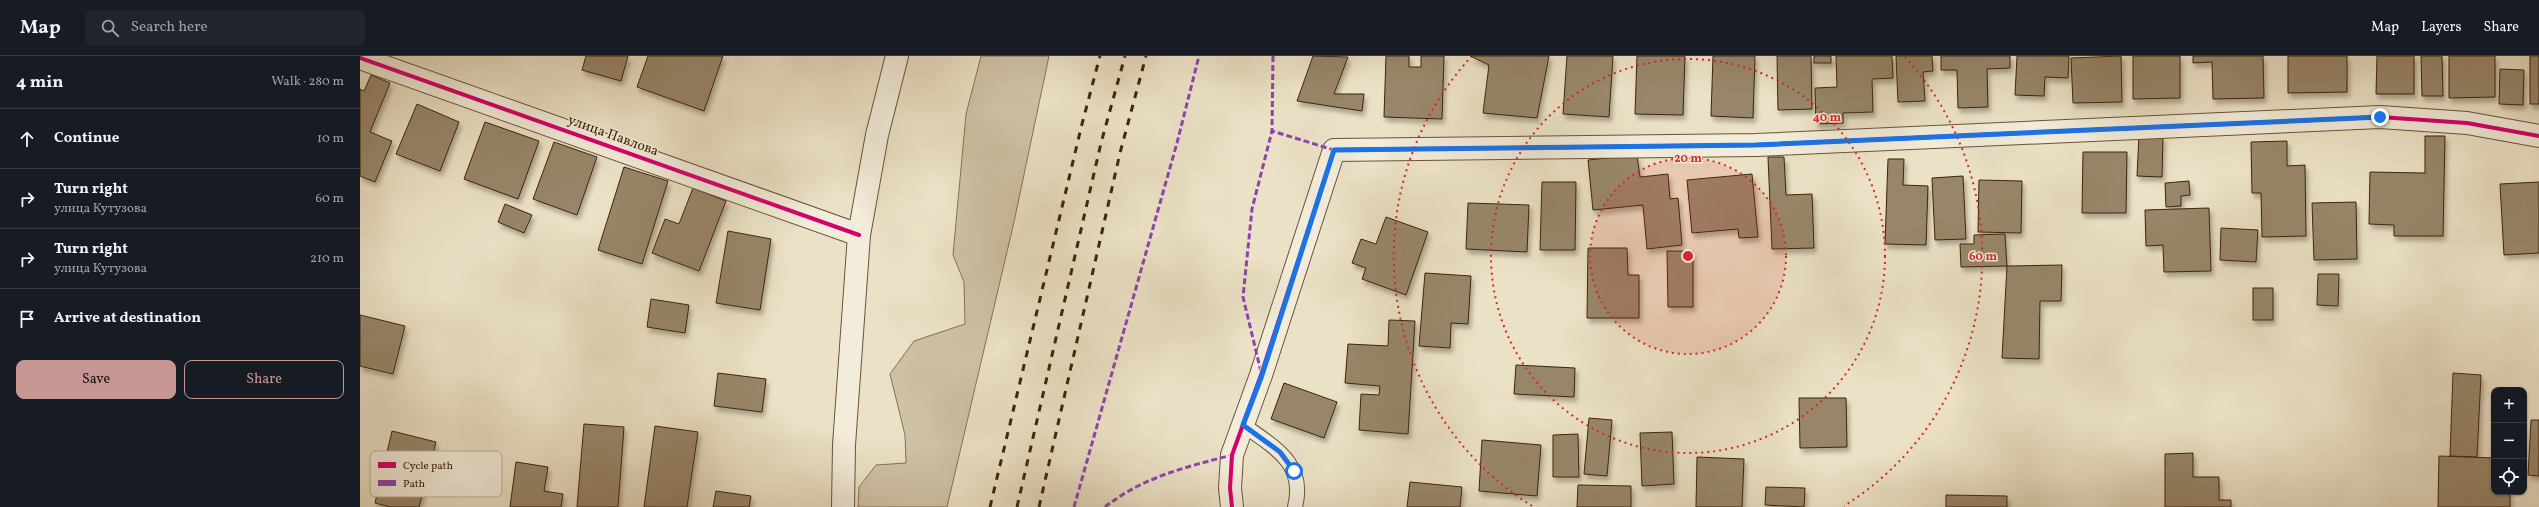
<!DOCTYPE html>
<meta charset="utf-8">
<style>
body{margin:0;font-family:Vollkorn,serif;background:#20242c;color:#f1f3f6}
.controls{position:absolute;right:12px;bottom:12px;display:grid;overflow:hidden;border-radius:8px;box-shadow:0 1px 3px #0004}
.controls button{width:36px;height:36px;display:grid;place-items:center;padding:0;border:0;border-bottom:1px solid #363941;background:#171b24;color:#f1f3f6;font:20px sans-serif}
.stop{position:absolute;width:12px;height:12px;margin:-9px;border:3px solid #1a73e8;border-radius:50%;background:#fff}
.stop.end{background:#1a73e8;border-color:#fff;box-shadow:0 1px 4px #0008}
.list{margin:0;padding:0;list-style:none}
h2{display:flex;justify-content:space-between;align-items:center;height:52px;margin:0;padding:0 16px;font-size:17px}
h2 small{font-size:13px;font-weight:400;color:#9ea1a6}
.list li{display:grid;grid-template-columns:26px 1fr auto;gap:12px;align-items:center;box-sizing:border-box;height:60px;padding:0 16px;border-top:1px solid #363941}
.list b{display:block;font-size:15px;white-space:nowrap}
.list p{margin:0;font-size:13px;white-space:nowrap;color:#9ea1a6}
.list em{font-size:13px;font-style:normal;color:#9ea1a6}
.actions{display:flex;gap:8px;padding:12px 16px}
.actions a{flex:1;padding:9px 0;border:1px solid #c59692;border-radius:8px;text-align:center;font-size:14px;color:#c59692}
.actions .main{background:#c59692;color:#111}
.icon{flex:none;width:22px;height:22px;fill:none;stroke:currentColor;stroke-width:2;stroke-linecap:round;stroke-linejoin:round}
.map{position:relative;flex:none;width:2179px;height:451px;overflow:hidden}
header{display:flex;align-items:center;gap:24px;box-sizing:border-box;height:56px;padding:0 20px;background:#171b24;border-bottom:1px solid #363941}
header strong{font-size:19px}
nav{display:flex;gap:22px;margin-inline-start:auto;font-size:14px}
.search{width:280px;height:36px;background:#20242c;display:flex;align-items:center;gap:10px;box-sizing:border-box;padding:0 14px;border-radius:8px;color:#9ea1a6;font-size:15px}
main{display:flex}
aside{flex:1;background:#171b24}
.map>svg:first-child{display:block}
.green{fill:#cec1a6;stroke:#867256}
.building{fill:#98866a;stroke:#3e2407;filter:url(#shadow)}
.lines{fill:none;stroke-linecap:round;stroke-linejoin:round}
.lane-casing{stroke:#695337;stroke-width:16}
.street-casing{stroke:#695337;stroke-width:24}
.lane{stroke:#f2ecda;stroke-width:14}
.street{stroke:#f2ecda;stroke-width:22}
.rail{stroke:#3e2407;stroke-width:3;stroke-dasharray:7 7;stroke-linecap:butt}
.quiet{stroke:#8e44ad;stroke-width:3;stroke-dasharray:6 3;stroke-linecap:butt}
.cycleway-casing{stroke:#f2ecda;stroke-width:6}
.cycleway{stroke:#d6006c;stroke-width:4}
.route{stroke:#1a73e8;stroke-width:5}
.ring{fill:none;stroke:#d62828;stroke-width:2;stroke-dasharray:2 4}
.labels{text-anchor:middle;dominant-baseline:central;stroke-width:3;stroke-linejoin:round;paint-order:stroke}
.street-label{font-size:14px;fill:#3e2407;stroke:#f2ecda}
.key{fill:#f2ecda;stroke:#bcb09b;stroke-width:1}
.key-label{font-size:11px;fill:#3e2407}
.centre{fill:#d62828;stroke:#f2ecda;stroke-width:2}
.ring-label{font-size:12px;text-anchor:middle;font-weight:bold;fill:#d62828;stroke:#f2ecda;stroke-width:3;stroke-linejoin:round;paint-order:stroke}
</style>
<header>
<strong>Map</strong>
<div class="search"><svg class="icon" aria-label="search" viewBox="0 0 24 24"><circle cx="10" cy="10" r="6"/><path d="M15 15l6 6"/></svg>Search here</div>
<nav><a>Map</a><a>Layers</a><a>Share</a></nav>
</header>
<main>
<aside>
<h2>4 min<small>Walk · 280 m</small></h2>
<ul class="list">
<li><svg class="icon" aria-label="ahead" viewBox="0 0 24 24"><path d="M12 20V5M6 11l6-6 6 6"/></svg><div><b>Continue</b></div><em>10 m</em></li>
<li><svg class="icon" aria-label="right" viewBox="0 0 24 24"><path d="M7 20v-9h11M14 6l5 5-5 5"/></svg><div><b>Turn right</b><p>улица Кутузова</p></div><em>60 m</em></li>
<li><svg class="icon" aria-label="right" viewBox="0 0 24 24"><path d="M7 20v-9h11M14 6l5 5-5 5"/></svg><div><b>Turn right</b><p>улица Кутузова</p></div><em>210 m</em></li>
<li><svg class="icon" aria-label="arrive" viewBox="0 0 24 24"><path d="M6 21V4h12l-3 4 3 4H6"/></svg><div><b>Arrive at destination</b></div></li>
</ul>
<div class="actions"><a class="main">Save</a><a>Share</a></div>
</aside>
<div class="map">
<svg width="2179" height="451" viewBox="0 0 2179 451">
<defs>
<filter id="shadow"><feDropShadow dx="2.5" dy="4.5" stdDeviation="2" flood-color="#0004"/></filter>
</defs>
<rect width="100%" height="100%" fill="#ebe1c6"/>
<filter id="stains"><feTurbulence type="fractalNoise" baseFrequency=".005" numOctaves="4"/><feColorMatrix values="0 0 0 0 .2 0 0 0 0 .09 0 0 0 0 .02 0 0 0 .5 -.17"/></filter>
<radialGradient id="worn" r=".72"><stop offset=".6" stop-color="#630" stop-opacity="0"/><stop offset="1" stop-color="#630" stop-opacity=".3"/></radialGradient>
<path class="green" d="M 621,0 L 689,0 L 654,166 L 587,451 L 498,451 L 499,431 L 516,409 L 546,407 L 545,379 L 530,318 L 554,285 L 605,268 L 604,226 L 593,199 L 606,58 Z"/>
<g class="building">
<path d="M 226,0 L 268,0 L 261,25 L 222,14 Z"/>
<path d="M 288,0 L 363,0 L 344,55 L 277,31 Z"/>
<path d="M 953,0 L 988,1 L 974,38 L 1004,38 L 1002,55 L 937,45 Z"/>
<path d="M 1026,0 L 1049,0 L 1049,11 L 1061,11 L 1061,0 L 1084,0 L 1082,63 L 1024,61 Z"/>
<path d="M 1110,0 L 1189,0 L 1177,62 L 1123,57 L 1129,9 Z"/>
<path d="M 1207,0 L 1253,0 L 1249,61 L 1203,58 Z"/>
<path d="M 1277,0 L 1325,0 L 1323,59 L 1275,58 Z"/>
<path d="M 1353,0 L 1395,0 L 1393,62 L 1351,60 Z"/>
<path d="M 1417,0 L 1451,0 L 1452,53 L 1418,54 Z"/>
<rect x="1454" y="0" width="17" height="7"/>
<path d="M 1476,0 L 1532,0 L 1533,22 L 1512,23 L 1513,56 L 1483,57 L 1483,67 L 1456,68 L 1455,32 L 1477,31 Z"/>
<path d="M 1536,0 L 1572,0 L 1573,15 L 1563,16 L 1565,45 L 1538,46 Z"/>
<path d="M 1581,0 L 1650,0 L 1650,12 L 1627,13 L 1628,51 L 1598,52 L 1597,14 L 1581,14 Z"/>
<path d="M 1657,0 L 1709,0 L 1708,22 L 1685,21 L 1684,40 L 1655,39 Z"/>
<path d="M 1761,0 L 1762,46 L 1713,47 L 1711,2 Z"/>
<path d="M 1773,0 L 1820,0 L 1820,42 L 1773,43 Z"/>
<path d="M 1833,0 L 1903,0 L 1904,42 L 1853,43 L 1852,6 L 1833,7 Z"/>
<path d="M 1928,0 L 1987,0 L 1987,36 L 1928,37 Z"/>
<path d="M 2017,0 L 2054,0 L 2054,38 L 2016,38 Z"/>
<path d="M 2061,0 L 2082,0 L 2083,40 L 2062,40 Z"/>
<path d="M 2089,0 L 2135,0 L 2135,41 L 2089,42 Z"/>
<rect x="2170" y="0" width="9" height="48"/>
<path d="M 2140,13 L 2164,14 L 2163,49 L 2139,48 Z"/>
<path d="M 11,19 L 30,27 L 10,76 L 32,85 L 15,126 L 0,120 L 0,33 L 4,35 Z"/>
<path d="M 57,48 L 99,66 L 80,115 L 36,98 Z"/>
<path d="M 125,66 L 179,85 L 158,143 L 104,123 Z"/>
<path d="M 1779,80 L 1803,81 L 1802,121 L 1777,120 Z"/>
<path d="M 2065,80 L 2085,80 L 2083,180 L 2034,180 L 2034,169 L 2009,168 L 2010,116 L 2065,117 Z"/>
<path d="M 1927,85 L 1927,110 L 1945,109 L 1946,180 L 1902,181 L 1901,137 L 1892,137 L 1891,86 Z"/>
<path d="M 194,86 L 237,101 L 217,159 L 173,143 Z"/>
<path d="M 1723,96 L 1767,96 L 1766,157 L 1722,157 Z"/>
<path d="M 1277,99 L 1280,121 L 1308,118 L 1310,143 L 1318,142 L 1322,189 L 1287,193 L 1283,149 L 1233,154 L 1228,104 Z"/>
<path d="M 1408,101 L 1424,101 L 1426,139 L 1452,138 L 1454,192 L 1412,193 Z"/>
<path d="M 1528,103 L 1544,103 L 1543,129 L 1568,130 L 1566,189 L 1525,188 Z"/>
<path d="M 264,111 L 308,125 L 282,208 L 238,194 Z"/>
<path d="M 1392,118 L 1398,181 L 1379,182 L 1378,173 L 1332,177 L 1327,124 Z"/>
<path d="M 1603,120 L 1606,183 L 1575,184 L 1572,122 Z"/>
<path d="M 1619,124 L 1662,125 L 1661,177 L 1618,176 Z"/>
<path d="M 1829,125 L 1830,139 L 1821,140 L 1821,150 L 1806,151 L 1805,127 Z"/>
<path d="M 1182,126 L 1216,126 L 1215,194 L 1180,194 Z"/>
<path d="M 2179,126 L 2179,197 L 2144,199 L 2140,128 Z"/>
<path d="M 333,132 L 366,145 L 339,215 L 292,197 L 305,163 L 319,168 Z"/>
<path d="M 1996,146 L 1997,203 L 1954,204 L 1952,147 Z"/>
<path d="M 1108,147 L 1169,149 L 1167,196 L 1106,193 Z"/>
<path d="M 145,148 L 172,159 L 164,177 L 138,166 Z"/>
<path d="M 1849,152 L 1851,215 L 1804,216 L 1803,189 L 1786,190 L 1785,154 Z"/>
<path d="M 1026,161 L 1068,176 L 1046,239 L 1002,223 L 1006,212 L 992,207 L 1001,183 L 1016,188 Z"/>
<path d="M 1861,172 L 1898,174 L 1896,206 L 1860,204 Z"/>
<path d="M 368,175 L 411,183 L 400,254 L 356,247 Z"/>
<path d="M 1645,178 L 1647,210 L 1601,211 L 1600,188 L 1614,188 L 1614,179 Z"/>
<path d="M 1228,192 L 1267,192 L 1268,219 L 1279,219 L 1279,262 L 1227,262 Z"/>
<path d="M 1307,195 L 1333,195 L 1333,251 L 1308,251 Z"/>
<path d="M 1702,209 L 1701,245 L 1680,245 L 1679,303 L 1642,302 L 1647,210 Z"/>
<path d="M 1065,217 L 1111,220 L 1108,268 L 1091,267 L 1090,292 L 1059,290 Z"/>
<path d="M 1958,218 L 1979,218 L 1978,250 L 1957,249 Z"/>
<rect x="1893" y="232" width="20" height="32"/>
<path d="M 291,243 L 329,249 L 325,277 L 287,271 Z"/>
<path d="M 0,259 L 45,270 L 33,318 L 0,310 Z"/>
<path d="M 1029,264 L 1055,265 L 1048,378 L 999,374 L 1001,338 L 1019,339 L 1020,330 L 985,327 L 988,288 L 1028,290 Z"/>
<path d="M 1156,309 L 1215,312 L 1214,341 L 1154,338 Z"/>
<path d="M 358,317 L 406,323 L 402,356 L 354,350 Z"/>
<path d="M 2093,317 L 2121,319 L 2117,401 L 2090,400 Z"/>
<path d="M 924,327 L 977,346 L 964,382 L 911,363 Z"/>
<path d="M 1439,342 L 1486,342 L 1487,391 L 1440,392 Z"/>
<path d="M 1229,362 L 1252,364 L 1247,420 L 1224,418 Z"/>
<path d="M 2171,364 L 2179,364 L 2179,420 L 2168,419 Z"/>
<path d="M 224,368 L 264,371 L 258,451 L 217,451 Z"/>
<path d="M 295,370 L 338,376 L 327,451 L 284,451 Z"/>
<path d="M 32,375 L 76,386 L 59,451 L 30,451 L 15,447 Z"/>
<path d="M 1312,376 L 1314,428 L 1282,430 L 1280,377 Z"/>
<path d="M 1218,378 L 1219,421 L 1193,421 L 1193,379 Z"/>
<path d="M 1122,384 L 1181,389 L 1177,440 L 1119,435 Z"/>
<path d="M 1833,397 L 1833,421 L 1859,421 L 1859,444 L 1871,444 L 1871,451 L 1805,451 L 1805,398 Z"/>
<path d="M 2079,400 L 2134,402 L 2134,436 L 2150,436 L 2150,451 L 2078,451 Z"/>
<path d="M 1337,401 L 1384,403 L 1382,451 L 1336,451 Z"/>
<path d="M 156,406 L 188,411 L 184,435 L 203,438 L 201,451 L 150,451 Z"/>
<path d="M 1050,426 L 1102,431 L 1100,451 L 1047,451 Z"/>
<path d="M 1218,429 L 1271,430 L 1271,451 L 1217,451 Z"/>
<path d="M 1406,431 L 1445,432 L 1444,451 L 1405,449 Z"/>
<path d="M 356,435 L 391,440 L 389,451 L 353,451 Z"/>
<path d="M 1586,439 L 1647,440 L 1647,451 L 1586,451 Z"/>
</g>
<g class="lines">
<g class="lane-casing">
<path id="lane" d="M 883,369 C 914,391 946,407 935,451"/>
</g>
<g class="street-casing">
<g id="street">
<path d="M 0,2 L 499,179"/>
<path d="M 483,451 L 484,389 L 499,179 L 517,79 L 537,0"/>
<path d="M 872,451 L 870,432 L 872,399 L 901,319 L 974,94 L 1396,89 L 2020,61 L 2107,67 L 2179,80"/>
</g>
</g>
<use href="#lane" class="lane"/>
<use href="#street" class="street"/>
<g class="rail">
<path d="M 630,451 L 722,68 L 740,0"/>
<path d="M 657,451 L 741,87 L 765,0"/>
<path d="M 679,451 L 760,97 L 786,0"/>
</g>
<g class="quiet">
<path d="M 913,0 L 912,75 L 974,94"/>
<path d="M 901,316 L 883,241 L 892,153 L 912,75"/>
<path d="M 714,451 L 817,87 L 839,0"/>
<path d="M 745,451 C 783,421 826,411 872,399"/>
</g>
<g class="cycleway-casing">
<g id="cycleway">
<path d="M 0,2 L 499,179"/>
<path d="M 872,451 L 870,432 L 872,399 L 901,319 L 974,94 L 1396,89 L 2020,61 L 2107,67 L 2179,80"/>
</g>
</g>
<use href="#cycleway" class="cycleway"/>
</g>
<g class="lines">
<path class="route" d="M 934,415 L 920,396 L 883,369 L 902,319 L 974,94 L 1396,89 L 2020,61"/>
</g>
<circle cx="1328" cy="200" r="98" fill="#d62828" fill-opacity=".12"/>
<g class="ring">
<circle cx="1328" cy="200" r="98"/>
<circle cx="1328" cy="200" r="197"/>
<path d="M1172 450A295 295 0 0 1 1111 1M1545 1A295 295 0 0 1 1484 450"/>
</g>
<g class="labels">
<g class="street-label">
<text transform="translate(253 80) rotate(20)">улица Павлова</text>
</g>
</g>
<rect x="10" y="395" width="132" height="46" rx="6" class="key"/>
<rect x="18" y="406" width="18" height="6" fill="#d6006c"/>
<rect x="18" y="424" width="18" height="6" fill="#8e44ad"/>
<g class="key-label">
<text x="43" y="413">Cycle path</text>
<text x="43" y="431">Path</text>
</g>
<circle cx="1328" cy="200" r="6" class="centre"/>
<g class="ring-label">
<text x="1467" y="65">40 m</text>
<text x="1328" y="106">20 m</text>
<text x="1623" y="204">60 m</text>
</g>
<rect width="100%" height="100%" filter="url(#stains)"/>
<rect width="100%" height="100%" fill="url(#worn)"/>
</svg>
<div class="controls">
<button>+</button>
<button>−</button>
<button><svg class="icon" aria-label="locate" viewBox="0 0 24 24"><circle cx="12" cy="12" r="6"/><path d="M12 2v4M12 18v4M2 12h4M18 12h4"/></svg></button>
</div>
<div class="stop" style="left:934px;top:415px"></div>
<div class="stop end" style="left:2020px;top:61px"></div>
</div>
</main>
